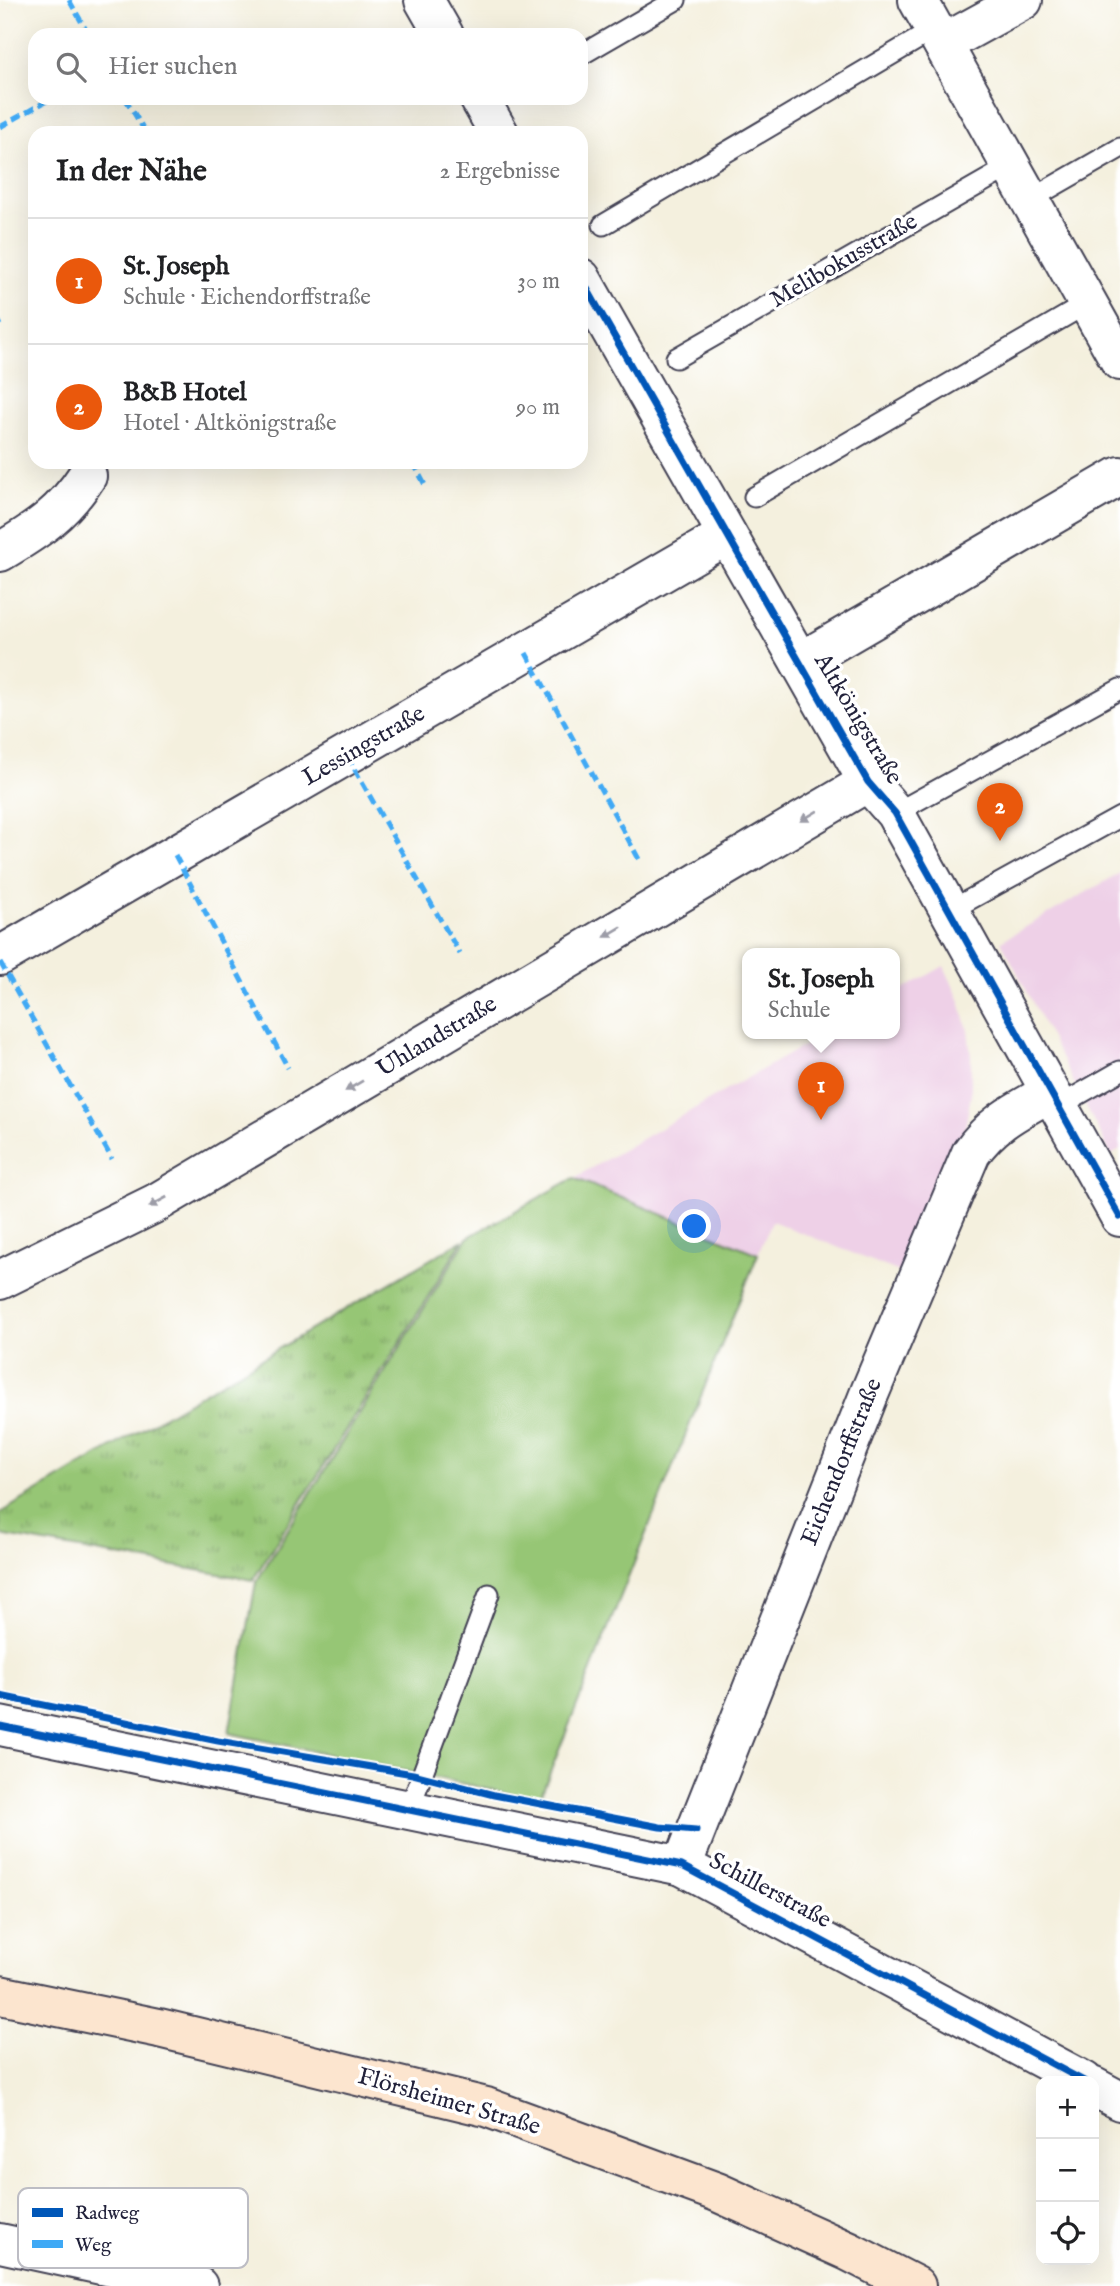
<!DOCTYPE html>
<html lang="de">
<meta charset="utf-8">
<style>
body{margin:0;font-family:"IM FELL English",serif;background:#f2f2f2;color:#202124}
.controls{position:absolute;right:21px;bottom:21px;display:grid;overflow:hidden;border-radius:14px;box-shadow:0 7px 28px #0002}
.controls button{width:63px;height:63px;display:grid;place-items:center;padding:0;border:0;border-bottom:2px solid #e0e0e0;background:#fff;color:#202124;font:35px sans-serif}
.you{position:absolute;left:695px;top:1227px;width:24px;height:24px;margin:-18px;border:5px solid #fff;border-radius:50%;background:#1a73e8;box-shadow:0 0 0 10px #1a73e833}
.badge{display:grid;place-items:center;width:46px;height:46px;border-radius:50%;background:#ea580c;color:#fff;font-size:23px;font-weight:700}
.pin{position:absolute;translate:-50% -58px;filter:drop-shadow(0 2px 4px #0008)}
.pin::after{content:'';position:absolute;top:37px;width:24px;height:21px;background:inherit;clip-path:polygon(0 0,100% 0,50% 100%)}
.popup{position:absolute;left:742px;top:948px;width:158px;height:91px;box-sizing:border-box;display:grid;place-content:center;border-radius:14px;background:#fff;filter:drop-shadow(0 2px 5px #0005);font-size:23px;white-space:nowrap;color:#757577}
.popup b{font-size:26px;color:#202124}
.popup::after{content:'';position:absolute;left:50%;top:100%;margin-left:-14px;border:14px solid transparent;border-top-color:#fff}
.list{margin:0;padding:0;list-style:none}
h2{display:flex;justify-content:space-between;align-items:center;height:91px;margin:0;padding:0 28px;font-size:30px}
h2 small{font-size:23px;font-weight:400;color:#757577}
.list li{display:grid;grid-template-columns:46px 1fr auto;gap:21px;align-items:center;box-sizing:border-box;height:126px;padding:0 28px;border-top:2px solid #e0e0e0}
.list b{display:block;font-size:26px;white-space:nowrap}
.list p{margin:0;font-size:23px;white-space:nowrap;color:#757577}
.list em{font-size:23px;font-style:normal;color:#757577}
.icon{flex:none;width:38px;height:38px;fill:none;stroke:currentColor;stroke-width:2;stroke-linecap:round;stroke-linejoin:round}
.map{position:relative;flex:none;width:1120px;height:2286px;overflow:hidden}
.search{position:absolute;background:#fff;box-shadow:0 7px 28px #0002;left:28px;top:28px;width:560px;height:77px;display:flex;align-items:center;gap:18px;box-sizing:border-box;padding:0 24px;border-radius:21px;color:#757577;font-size:26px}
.panel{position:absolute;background:#fff;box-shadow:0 7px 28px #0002;left:28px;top:126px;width:560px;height:343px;border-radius:21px}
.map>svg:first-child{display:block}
.built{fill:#eed0e7}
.grass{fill:url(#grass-tufts);stroke:#5c7458;stroke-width:2}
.garden{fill:#96c675;stroke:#5c7458;stroke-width:2}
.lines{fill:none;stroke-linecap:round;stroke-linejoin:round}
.lane-casing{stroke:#424153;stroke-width:23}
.street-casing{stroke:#424153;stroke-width:42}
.secondary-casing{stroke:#424153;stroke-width:42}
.lane{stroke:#fff;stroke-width:19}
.street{stroke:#fff;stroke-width:38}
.secondary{stroke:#fce5cf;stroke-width:38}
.quiet{stroke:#3fa9f5;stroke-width:5;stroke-dasharray:10 5;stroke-linecap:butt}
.cycleway-casing{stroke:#fff;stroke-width:11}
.cycleway{stroke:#0057b8;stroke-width:7}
.oneway{fill:#9c9ca7}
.labels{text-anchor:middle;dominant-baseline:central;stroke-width:7;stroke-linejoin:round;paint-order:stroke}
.street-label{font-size:24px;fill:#22223b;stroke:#fff}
.key{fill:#fff;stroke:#bdbdc4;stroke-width:2}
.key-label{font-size:19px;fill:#22223b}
</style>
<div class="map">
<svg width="1120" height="2286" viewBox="0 0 1120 2286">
<defs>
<pattern id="grass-tufts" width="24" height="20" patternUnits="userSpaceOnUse" patternTransform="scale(1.75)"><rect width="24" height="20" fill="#96c675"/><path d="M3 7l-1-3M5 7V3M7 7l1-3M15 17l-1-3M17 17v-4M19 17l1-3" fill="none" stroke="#7aa061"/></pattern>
</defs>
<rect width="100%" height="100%" fill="#fff"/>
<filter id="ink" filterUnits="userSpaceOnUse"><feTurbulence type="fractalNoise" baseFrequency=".0143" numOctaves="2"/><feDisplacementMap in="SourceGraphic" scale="14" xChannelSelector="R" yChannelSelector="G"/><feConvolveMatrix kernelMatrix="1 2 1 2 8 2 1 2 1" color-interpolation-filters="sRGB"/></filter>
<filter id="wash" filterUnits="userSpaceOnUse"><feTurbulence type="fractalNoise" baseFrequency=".00686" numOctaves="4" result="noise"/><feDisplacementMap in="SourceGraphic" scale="28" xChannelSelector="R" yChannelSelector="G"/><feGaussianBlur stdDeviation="1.57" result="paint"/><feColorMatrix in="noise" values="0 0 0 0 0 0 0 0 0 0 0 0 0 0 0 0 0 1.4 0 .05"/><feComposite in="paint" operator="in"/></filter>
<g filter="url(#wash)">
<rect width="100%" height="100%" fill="#f4f0de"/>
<g class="built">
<path d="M 1120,873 L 1120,1150 L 1111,1155 L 1001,941 Z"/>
<path d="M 944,966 L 960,1001 L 968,1030 L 971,1057 L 971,1095 L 965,1128 L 907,1275 L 772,1221 L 758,1254 L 574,1178 L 824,1034 L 894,1034 L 895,994 Z"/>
</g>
<path class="grass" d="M 463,1240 L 253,1580 L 0,1535 L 0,1513 Z"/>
<path class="garden" d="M 574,1178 L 758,1254 L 539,1800 L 229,1733 L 256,1582 L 467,1238 Z"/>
</g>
<g filter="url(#ink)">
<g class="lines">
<g class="lane-casing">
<g id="lane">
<path d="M 581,55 L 676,0"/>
<path d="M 1031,199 L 1120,148"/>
<path d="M 603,225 L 935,29"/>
<path d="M 676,358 L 1011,166"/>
<path d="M 754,497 L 1088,303"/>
<path d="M 895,813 L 1120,689"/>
<path d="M 949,911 L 1120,817"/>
<path d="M 1057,1107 L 1120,1071"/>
<path d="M 409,1810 L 489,1594"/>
</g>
</g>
<g class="street-casing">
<g id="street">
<path d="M 424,0 L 444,35"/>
<path d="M 918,0 L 1120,361"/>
<path d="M 943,44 L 1023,0"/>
<path d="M 479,98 L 499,133"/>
<path d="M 581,278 L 868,782 L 895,813 L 1120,1217"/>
<path d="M 0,552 C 38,530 63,513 87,476"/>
<path d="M 800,662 L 1120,476"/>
<path d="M 0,956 L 727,535"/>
<path d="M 0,1280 L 156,1203 L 868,782"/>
<path d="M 0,1726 L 682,1866 L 1084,2081"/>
<path d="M 682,1866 L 870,1392 L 971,1153 C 993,1122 1017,1111 1049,1093"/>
<path d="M 1094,2087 L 1120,2101"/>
<path d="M 0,2243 L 198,2286"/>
</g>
</g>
<g class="secondary-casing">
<path id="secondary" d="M 0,1995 L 159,2028 L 486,2107 L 717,2192 L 848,2251 L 916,2286"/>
</g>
<use href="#lane" class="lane"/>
<use href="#street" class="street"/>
<use href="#secondary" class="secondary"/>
<g class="quiet">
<path d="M 69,0 L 89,35"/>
<path d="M 125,98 L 146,133"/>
<path d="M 0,127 L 52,98"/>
<path d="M 0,323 L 2,322"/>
<path d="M 413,462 L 425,485"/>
<path d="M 526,653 L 640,861"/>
<path d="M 347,756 L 460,954"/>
<path d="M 175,855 L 288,1068"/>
<path d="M 0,962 L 112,1159"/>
</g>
<g class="cycleway-casing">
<g id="cycleway">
<path d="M 581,278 L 868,782 L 895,813 L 1120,1217"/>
<path d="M 0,1696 L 218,1741 L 413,1774 L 494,1795 L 660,1827 L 696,1830"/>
<path d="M 0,1726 L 682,1866 L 1084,2081"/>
</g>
</g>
<use href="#cycleway" class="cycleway"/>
</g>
<defs><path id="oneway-solid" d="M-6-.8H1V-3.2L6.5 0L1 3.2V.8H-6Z" transform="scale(1.75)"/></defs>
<g class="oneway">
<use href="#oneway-solid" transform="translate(809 816) rotate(149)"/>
<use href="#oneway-solid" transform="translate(613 932) rotate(149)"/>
<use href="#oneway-solid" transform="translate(354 1086) rotate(149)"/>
<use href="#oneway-solid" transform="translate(158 1202) rotate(151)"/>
</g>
</g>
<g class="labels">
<g class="street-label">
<text transform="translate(844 261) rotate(-30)">Melibokusstraße</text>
<text transform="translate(858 719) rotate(59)">Altkönigstraße</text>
<text transform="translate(364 746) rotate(-30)">Lessingstraße</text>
<text transform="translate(437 1037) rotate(-31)">Uhlandstraße</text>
<text transform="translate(842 1462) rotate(-68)">Eichendorffstraße</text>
<text transform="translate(770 1891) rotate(28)">Schillerstraße</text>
<text transform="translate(449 2102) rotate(16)">Flörsheimer Straße</text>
</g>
</g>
<rect x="18" y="2188" width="230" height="80" rx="10" class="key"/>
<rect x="32" y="2208" width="31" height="9" fill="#0057b8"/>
<rect x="32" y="2240" width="31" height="8" fill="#3fa9f5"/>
<g class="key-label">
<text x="75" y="2219">Radweg</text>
<text x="75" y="2251">Weg</text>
</g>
</svg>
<div class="controls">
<button>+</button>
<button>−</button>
<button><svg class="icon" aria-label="locate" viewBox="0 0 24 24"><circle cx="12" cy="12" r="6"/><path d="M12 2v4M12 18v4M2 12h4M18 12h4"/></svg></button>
</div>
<div class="you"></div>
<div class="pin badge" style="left:821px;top:1120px">1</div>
<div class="popup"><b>St. Joseph</b>Schule</div>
<div class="pin badge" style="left:1000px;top:841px">2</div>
<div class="search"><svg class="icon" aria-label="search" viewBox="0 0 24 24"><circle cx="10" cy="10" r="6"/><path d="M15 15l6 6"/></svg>Hier suchen</div>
<section class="panel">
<h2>In der Nähe<small>2 Ergebnisse</small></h2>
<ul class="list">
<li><span class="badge">1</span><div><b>St. Joseph</b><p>Schule · Eichendorffstraße</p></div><em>30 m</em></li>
<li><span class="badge">2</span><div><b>B&amp;B Hotel</b><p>Hotel · Altkönigstraße</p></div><em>90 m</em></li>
</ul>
</section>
</div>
